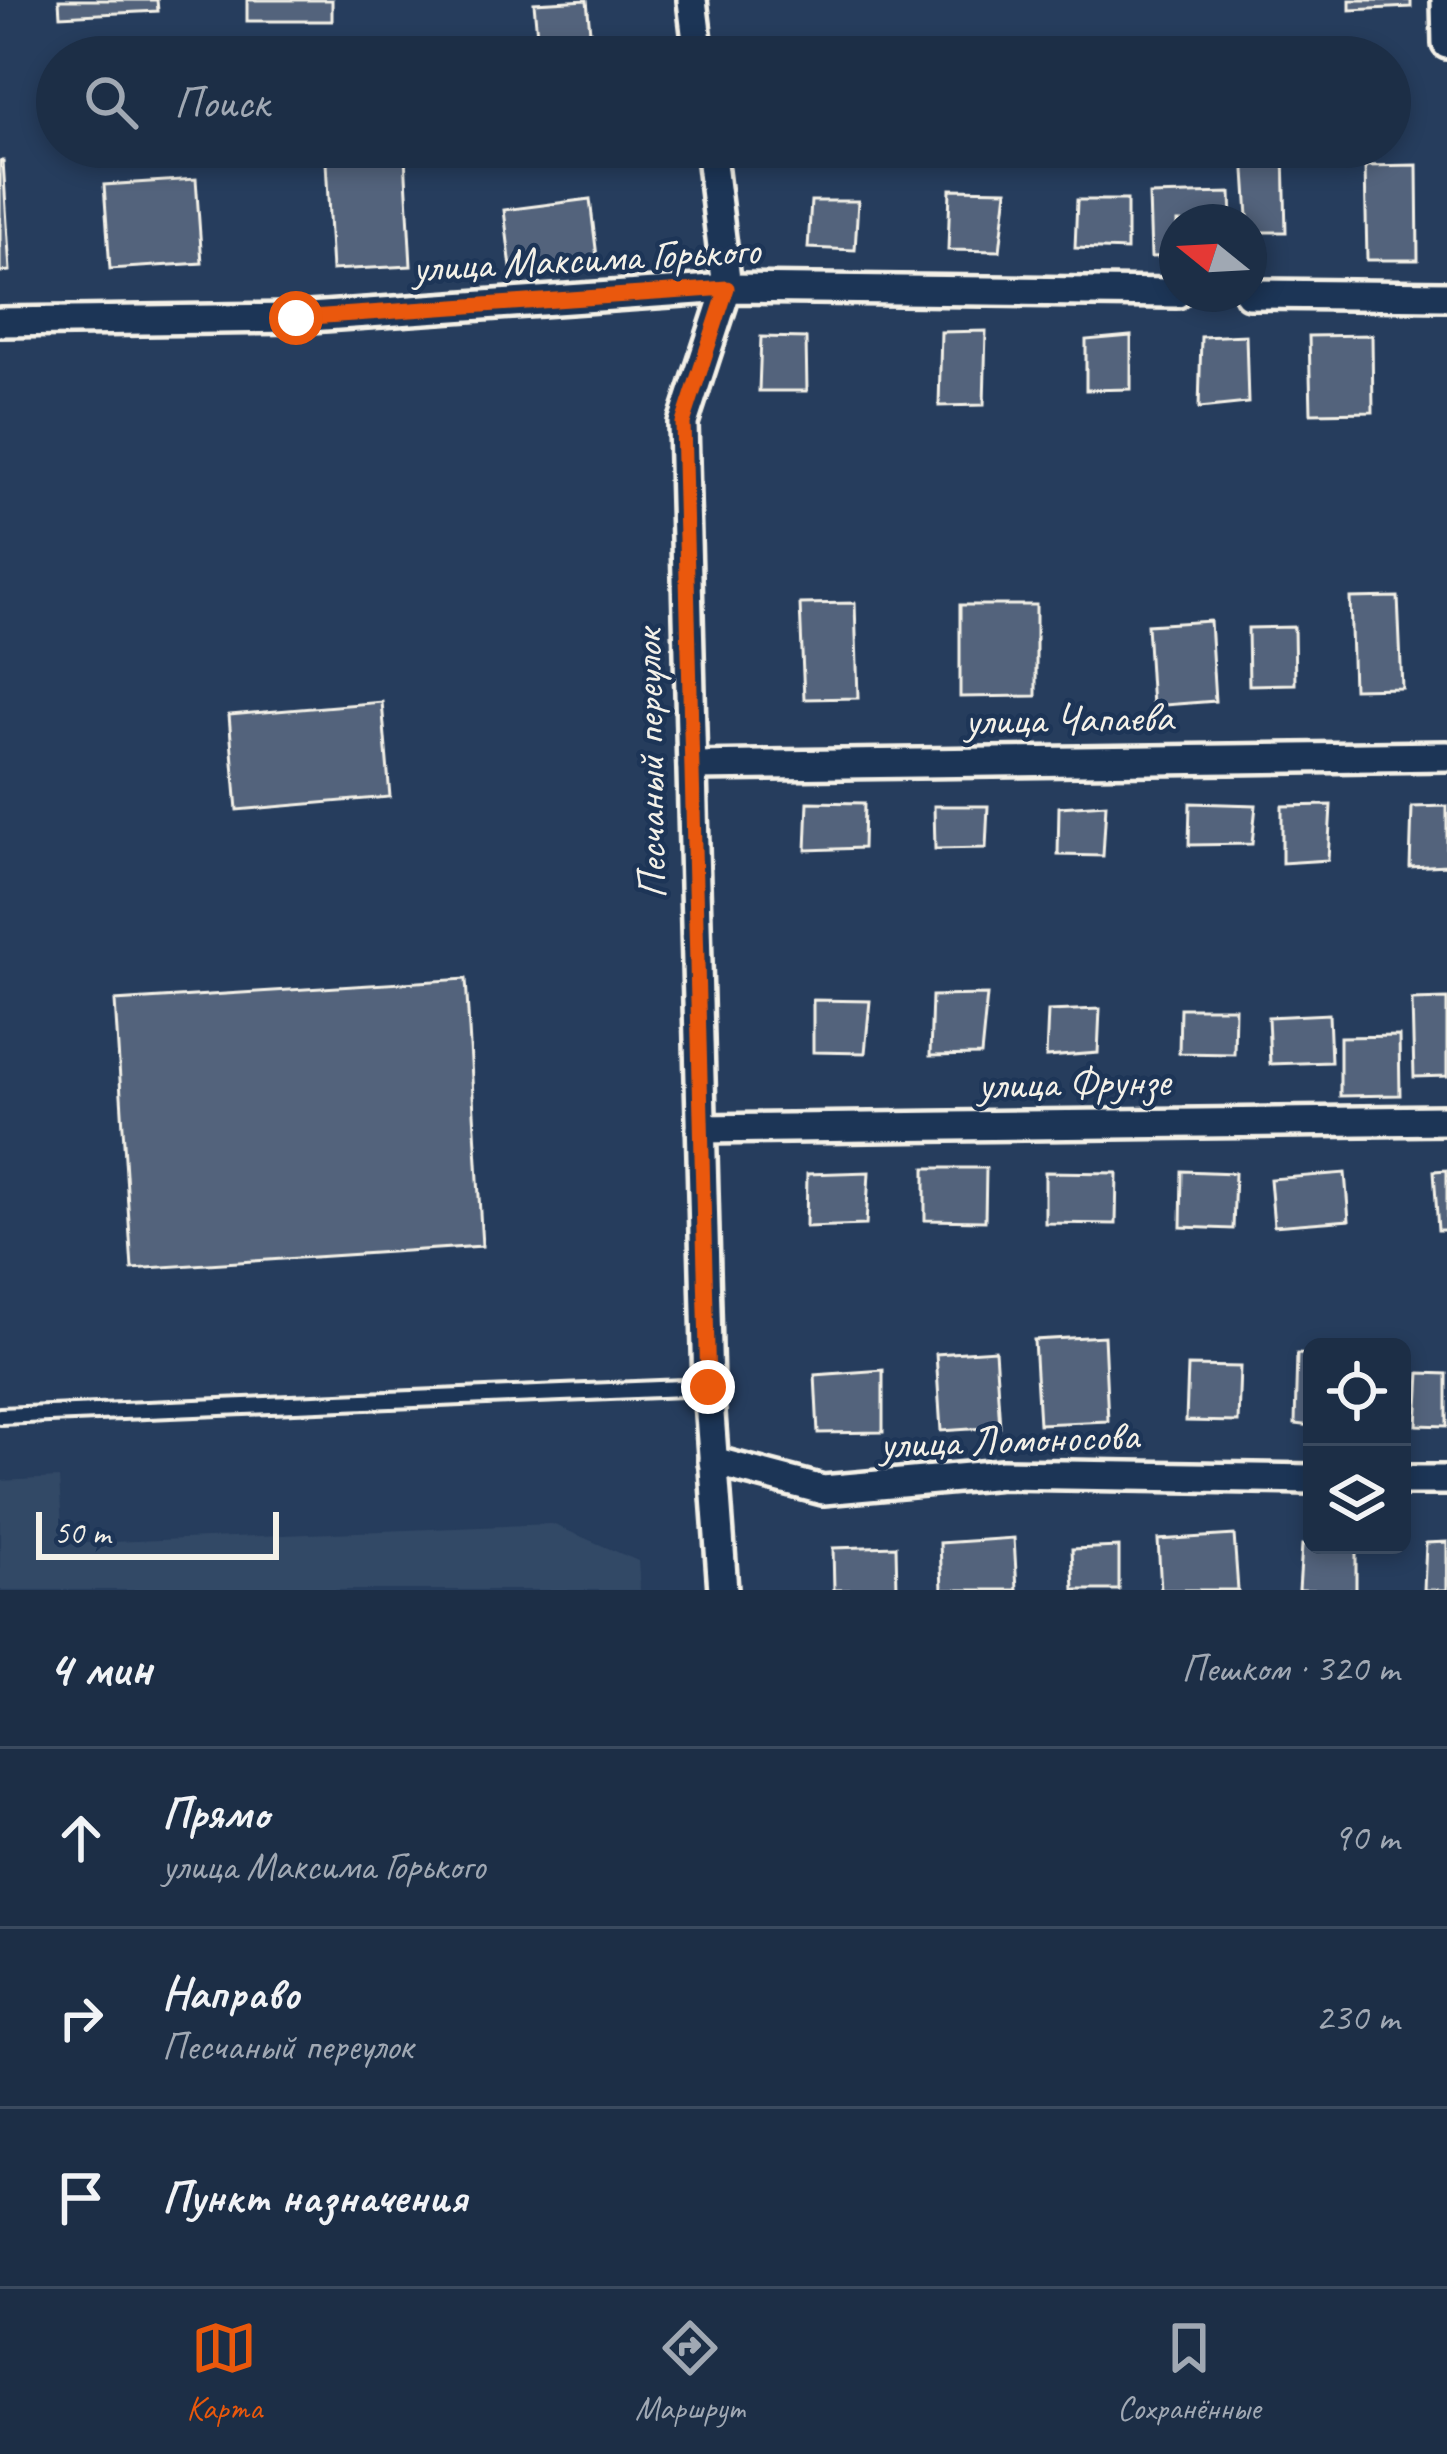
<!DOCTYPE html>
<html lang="ru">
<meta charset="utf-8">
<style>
body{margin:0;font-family:Caveat,sans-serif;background:#293a51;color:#f1f3f6}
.controls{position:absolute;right:36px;bottom:36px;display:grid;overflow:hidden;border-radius:18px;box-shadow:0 6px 18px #0003}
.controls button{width:108px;height:108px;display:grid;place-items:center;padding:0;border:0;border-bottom:3px solid #3a4a5f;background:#1c2e46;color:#f1f3f6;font:60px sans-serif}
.compass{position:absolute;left:1159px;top:204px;width:108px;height:108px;border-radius:50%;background:#1c2e46;box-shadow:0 6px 18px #0003;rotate:288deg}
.scale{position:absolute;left:36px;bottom:30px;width:243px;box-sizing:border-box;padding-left:12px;border:6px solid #f4f1e8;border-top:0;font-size:33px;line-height:42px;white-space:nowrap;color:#f4f1e8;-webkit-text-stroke:9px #1d3557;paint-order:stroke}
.stop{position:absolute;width:36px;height:36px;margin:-27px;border:9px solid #ea580c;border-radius:50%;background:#fff}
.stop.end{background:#ea580c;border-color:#fff;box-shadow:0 3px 12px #0008}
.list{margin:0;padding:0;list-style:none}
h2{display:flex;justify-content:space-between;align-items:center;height:156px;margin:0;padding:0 48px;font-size:51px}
h2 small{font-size:39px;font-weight:400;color:#a0a8b3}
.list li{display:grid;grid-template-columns:78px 1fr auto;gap:36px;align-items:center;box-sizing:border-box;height:180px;padding:0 48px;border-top:3px solid #3a4a5f}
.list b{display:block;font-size:45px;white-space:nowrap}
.list p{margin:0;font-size:39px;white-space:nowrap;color:#a0a8b3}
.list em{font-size:39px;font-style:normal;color:#a0a8b3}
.icon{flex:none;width:66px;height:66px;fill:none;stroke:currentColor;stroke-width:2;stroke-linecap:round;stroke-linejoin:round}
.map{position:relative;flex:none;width:1447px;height:1590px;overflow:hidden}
.search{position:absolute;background:#1c2e46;box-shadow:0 6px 18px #0003;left:36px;right:36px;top:36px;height:132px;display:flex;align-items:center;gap:30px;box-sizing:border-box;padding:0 42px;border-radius:66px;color:#a0a8b3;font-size:45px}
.sheet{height:696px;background:#1c2e46}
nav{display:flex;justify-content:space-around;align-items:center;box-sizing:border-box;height:168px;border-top:3px solid #3a4a5f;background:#1c2e46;font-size:33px;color:#a0a8b3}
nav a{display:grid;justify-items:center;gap:6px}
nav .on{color:#ea580c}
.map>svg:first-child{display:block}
.built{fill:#334966}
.building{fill:#52647b;stroke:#f4f1e8;stroke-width:3}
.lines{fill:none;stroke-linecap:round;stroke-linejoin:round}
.lane-casing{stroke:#f4f1e8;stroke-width:22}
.street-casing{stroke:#f4f1e8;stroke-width:36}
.lane{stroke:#1d3557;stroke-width:14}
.street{stroke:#1d3557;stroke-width:27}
.route{stroke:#ea580c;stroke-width:15}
.labels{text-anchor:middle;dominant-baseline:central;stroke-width:9;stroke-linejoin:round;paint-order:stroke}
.street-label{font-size:42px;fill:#f4f1e8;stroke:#1d3557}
</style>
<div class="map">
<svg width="1447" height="1590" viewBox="0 0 1447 1590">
<rect width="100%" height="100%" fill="#263d5d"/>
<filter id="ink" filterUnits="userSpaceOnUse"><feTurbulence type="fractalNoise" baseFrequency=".00833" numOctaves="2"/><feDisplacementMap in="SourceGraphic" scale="24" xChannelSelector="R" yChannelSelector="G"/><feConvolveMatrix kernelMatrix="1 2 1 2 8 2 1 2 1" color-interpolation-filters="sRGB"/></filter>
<g filter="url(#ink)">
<path class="built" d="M 59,1478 L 63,1544 L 552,1524 L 638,1561 L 640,1590 L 0,1590 L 0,1481 Z"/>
<g class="building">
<path d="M 59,0 L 157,0 L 158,11 L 60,16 Z"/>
<rect x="247" y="0" width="85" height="21"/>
<path d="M 587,0 L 592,53 L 539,57 L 534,3 Z"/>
<path d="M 1350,0 L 1411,0 L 1411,7 L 1350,10 Z"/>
<path d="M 1284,154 L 1286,232 L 1249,232 L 1244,155 Z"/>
<path d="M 405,157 L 411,266 L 332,270 L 326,162 Z"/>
<path d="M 0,161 L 3,161 L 10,271 L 0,272 Z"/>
<path d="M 1417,165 L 1418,260 L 1367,260 L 1365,166 Z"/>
<path d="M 196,179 L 202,263 L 110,269 L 104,185 Z"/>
<path d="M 950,189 L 1007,190 L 1000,251 L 948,250 Z"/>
<path d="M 1231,193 L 1232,222 L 1177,222 L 1177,256 L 1151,257 L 1149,195 Z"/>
<path d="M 590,199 L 598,265 L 512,276 L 504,210 Z"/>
<path d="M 1077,200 L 1127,200 L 1127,250 L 1075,248 Z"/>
<path d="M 811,201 L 858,201 L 855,250 L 808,248 Z"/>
<path d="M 986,331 L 984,405 L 939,406 L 941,332 Z"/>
<path d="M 1246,335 L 1248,403 L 1199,408 L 1201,337 Z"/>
<path d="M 1372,335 L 1373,412 L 1311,413 L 1309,336 Z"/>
<path d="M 1131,336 L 1131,389 L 1086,390 L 1086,340 Z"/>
<path d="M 761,337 L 806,338 L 807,391 L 759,391 Z"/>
<path d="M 1398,597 L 1402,688 L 1353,689 L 1350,598 Z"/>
<path d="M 855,603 L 858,698 L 804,699 L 800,604 Z"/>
<path d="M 960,605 L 1036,605 L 1036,696 L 960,697 Z"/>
<path d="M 1210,621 L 1215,701 L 1152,706 L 1147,625 Z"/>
<path d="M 1294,627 L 1295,684 L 1249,685 L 1248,628 Z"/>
<path d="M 382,702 L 390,797 L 237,810 L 229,715 Z"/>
<path d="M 808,802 L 864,803 L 863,848 L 806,850 Z"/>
<path d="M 1190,803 L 1256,805 L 1252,844 L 1189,845 Z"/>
<path d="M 1106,804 L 1103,856 L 1058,855 L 1059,807 Z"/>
<path d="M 1331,805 L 1328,860 L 1282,863 L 1282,806 Z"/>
<path d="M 934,806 L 988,806 L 986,848 L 935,849 Z"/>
<path d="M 1447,806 L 1447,865 L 1410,867 L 1412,807 Z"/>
<path d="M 466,979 L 482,1246 L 132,1269 L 115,1001 Z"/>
<path d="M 987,995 L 981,1055 L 930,1056 L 932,996 Z"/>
<path d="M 1447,999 L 1447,1076 L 1414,1077 L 1412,1000 Z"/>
<path d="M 813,1000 L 870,1001 L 865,1053 L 813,1052 Z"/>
<path d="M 1180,1008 L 1235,1008 L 1234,1054 L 1179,1053 Z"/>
<path d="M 1100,1009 L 1098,1053 L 1046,1057 L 1048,1011 Z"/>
<path d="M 1329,1014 L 1331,1062 L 1270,1064 L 1268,1017 Z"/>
<path d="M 1399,1036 L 1400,1095 L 1340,1096 L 1340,1037 Z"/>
<path d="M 925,1168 L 986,1168 L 985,1221 L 925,1220 Z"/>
<path d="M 1447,1170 L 1447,1230 L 1438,1230 L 1434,1171 Z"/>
<path d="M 1182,1171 L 1235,1173 L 1233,1229 L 1181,1227 Z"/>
<path d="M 869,1172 L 866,1225 L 806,1227 L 807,1174 Z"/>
<path d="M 1045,1172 L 1117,1173 L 1116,1224 L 1045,1223 Z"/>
<path d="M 1345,1173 L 1349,1220 L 1274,1226 L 1270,1179 Z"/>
<path d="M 1104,1336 L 1108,1421 L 1039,1424 L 1034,1340 Z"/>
<path d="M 995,1350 L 1000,1427 L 941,1431 L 936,1354 Z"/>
<path d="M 1297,1354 L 1312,1355 L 1312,1426 L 1295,1424 Z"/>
<path d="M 1188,1366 L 1240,1367 L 1238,1422 L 1186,1421 Z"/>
<path d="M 883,1370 L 883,1432 L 818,1433 L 815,1375 Z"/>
<path d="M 1420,1373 L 1447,1374 L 1447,1426 L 1417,1425 Z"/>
<path d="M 1234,1535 L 1238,1590 L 1161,1590 L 1158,1540 Z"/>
<path d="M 1014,1538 L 1017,1590 L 942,1590 L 940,1543 Z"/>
<path d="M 1447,1542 L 1447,1590 L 1424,1590 L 1426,1543 Z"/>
<path d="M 1302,1545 L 1356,1545 L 1356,1590 L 1299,1590 Z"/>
<path d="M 896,1546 L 897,1590 L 834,1590 L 833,1548 Z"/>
<path d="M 1119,1547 L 1119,1590 L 1074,1590 L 1072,1549 Z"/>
</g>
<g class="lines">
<g class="lane-casing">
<path id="lane" d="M 0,1416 L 708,1387"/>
</g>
<g class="street-casing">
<g id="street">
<path d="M 692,0 L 699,57"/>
<path d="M 1446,0 L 1447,44"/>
<path d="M 710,147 L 727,288 L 683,423 L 708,1387 L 723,1590"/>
<path d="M 1249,294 L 1447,296"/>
<path d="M 0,322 L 295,318 L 727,288 L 1177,293"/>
<path d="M 692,766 L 1447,756"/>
<path d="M 701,1129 L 1447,1120"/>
<path d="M 713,1461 L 823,1490 L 1002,1474 L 1312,1479"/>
<path d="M 1402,1480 L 1447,1480"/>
</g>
</g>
<use href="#lane" class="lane"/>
<use href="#street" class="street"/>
</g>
</g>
<g class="lines" filter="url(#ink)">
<path class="route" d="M 296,318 L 727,288 L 683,423 L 708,1387"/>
</g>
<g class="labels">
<g class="street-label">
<text transform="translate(586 259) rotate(-3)">улица Максима Горького</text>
<text transform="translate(1069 719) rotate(-1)">улица Чапаева</text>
<text transform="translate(650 764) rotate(-91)">Песчаный переулок</text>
<text transform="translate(1074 1083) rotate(-1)">улица Фрунзе</text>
<text transform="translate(1009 1440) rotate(-2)">улица Ломоносова</text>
</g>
</g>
</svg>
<div class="controls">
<button><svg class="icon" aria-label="locate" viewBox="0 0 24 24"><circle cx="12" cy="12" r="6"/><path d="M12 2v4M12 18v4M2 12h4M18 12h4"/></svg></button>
<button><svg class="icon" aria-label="layers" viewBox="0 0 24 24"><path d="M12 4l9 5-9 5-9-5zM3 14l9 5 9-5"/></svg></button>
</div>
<svg class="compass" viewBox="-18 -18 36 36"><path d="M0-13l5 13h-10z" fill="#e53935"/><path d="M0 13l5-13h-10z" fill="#a0a8b3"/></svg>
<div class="scale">50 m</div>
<div class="stop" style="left:296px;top:318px"></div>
<div class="stop end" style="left:708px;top:1387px"></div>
<div class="search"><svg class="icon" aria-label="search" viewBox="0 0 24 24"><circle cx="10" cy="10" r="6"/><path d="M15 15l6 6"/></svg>Поиск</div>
</div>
<section class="sheet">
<h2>4 мин<small>Пешком · 320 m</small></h2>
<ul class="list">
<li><svg class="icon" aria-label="ahead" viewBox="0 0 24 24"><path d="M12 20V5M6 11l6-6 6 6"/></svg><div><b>Прямо</b><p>улица Максима Горького</p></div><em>90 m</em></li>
<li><svg class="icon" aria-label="right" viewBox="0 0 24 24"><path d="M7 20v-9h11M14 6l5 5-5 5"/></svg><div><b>Направо</b><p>Песчаный переулок</p></div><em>230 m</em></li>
<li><svg class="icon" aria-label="arrive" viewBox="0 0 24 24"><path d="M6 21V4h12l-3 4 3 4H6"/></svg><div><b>Пункт назначения</b></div></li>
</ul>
</section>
<nav>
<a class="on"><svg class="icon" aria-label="map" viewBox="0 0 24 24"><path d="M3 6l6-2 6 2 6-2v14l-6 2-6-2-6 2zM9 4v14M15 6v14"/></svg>Карта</a>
<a><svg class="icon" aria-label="directions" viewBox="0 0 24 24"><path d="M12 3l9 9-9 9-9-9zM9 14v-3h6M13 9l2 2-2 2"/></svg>Маршрут</a>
<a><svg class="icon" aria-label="saved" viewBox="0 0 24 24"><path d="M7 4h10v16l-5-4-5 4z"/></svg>Сохранённые</a>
</nav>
